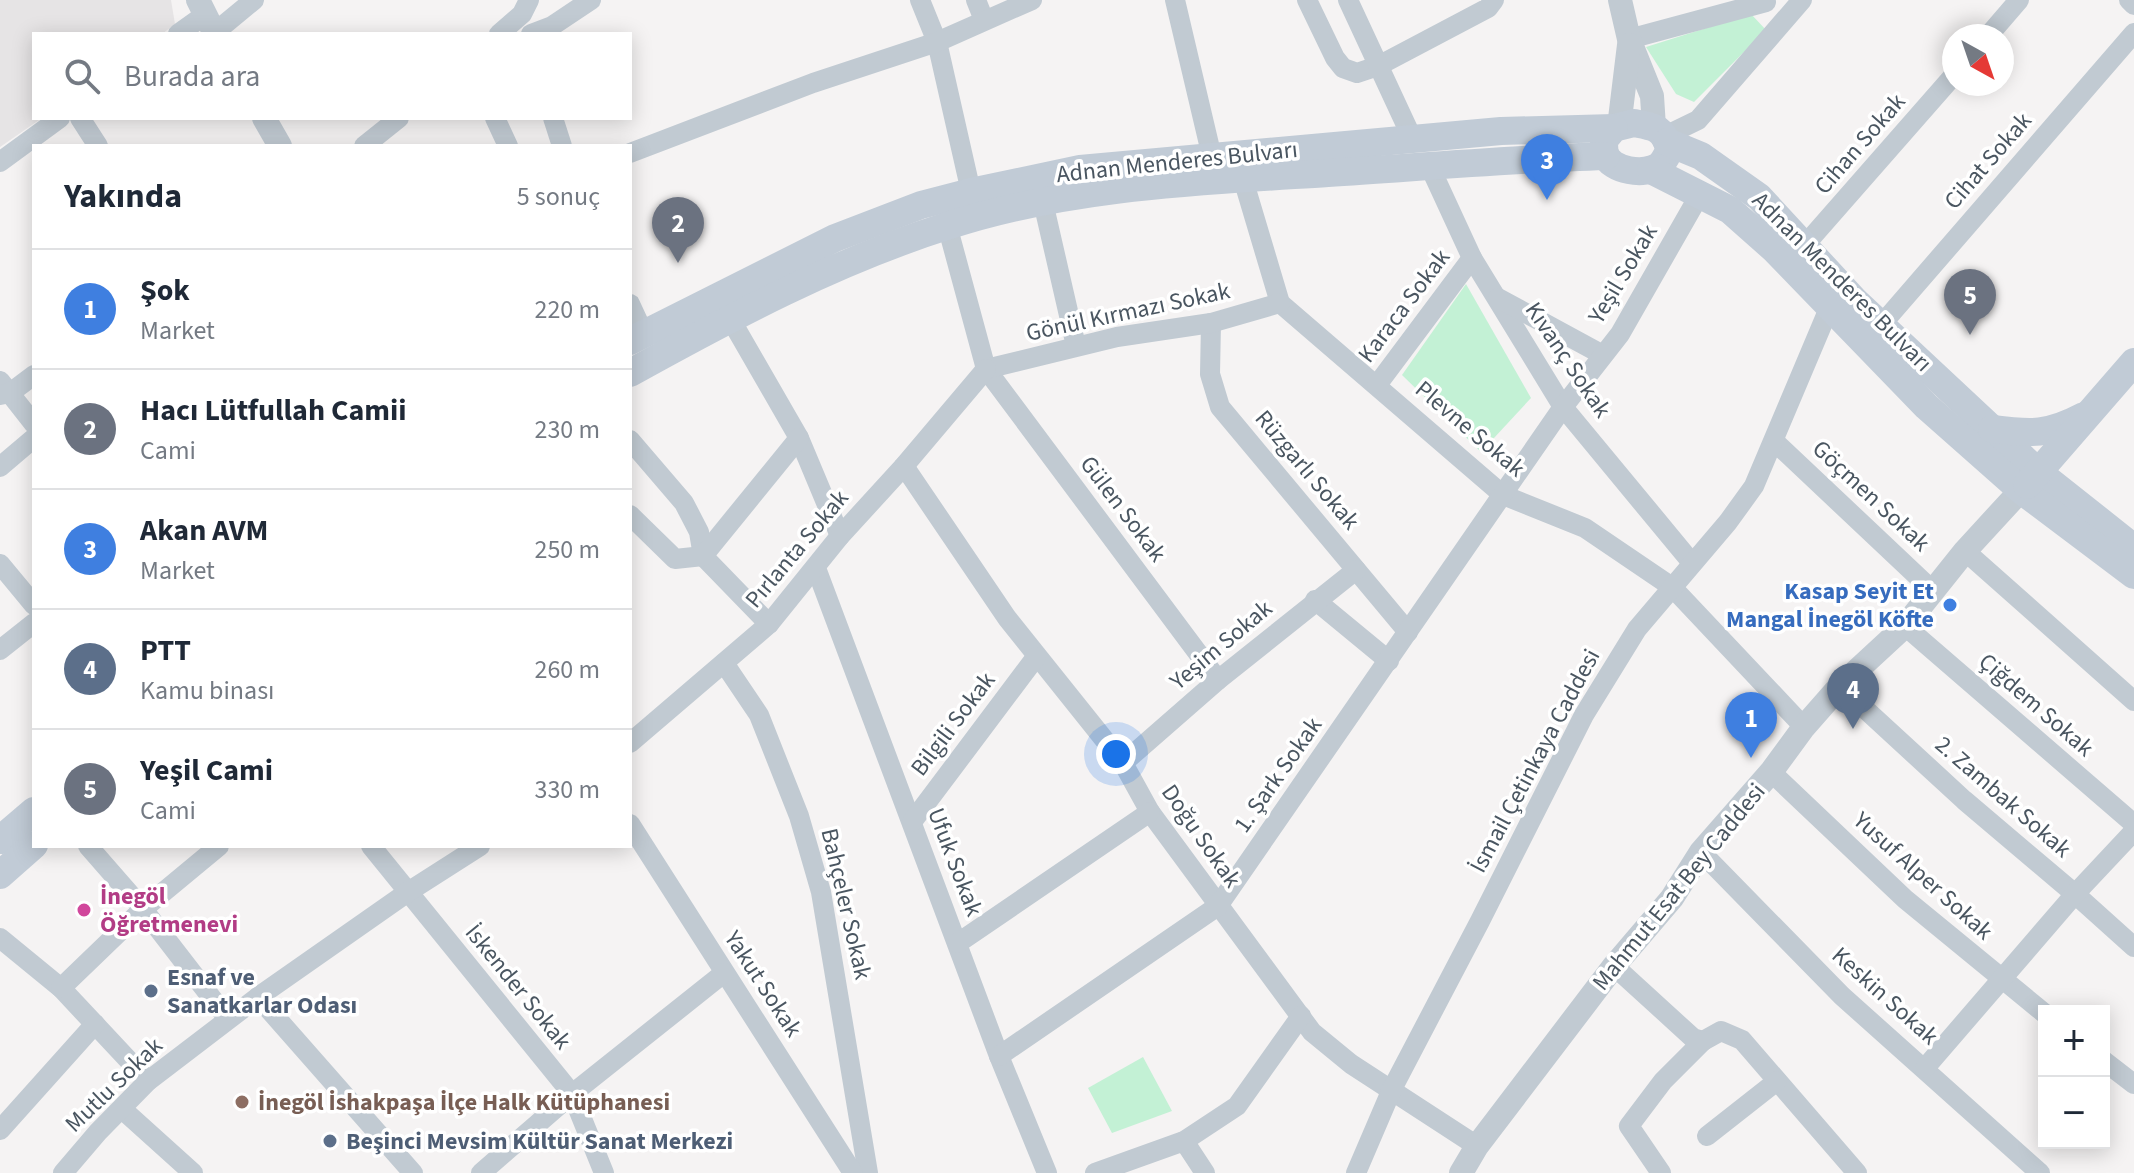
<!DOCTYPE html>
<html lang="tr">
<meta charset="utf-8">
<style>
body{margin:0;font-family:"Source Sans 3",sans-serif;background:#f2f2f3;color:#1f2937}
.controls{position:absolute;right:24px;bottom:24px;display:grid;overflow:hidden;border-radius:0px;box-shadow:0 4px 20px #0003}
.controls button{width:72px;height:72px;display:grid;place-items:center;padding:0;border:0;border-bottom:2px solid #e0e1e3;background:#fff;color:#1f2937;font:40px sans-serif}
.compass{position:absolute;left:1942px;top:24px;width:72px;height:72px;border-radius:50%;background:#fff;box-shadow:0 4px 20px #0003;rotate:140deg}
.you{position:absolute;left:1116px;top:754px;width:28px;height:28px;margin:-20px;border:6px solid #fff;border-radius:50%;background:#1a73e8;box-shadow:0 0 0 12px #1a73e833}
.badge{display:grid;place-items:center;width:52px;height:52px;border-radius:50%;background:#1a73e8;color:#fff;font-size:26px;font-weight:700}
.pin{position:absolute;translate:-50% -66px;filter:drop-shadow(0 2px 4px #0008)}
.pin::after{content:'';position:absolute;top:42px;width:28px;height:24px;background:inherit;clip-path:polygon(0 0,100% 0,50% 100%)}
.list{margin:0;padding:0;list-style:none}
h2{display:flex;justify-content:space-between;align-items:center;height:104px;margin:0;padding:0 32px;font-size:34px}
h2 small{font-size:26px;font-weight:400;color:#747a83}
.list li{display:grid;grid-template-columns:52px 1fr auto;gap:24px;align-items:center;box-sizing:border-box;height:120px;padding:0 32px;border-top:2px solid #e0e1e3}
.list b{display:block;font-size:30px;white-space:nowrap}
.list p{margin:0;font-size:26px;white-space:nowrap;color:#747a83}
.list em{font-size:26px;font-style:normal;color:#747a83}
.icon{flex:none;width:44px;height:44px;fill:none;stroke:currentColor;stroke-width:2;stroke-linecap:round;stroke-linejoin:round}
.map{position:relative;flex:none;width:2134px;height:1173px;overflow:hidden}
.search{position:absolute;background:#fff;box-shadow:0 4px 20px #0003;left:32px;top:32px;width:600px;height:88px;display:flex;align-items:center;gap:20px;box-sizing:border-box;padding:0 28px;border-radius:0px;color:#747a83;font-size:30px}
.panel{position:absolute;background:#fff;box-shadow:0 4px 20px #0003;left:32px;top:144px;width:600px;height:704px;border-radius:0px}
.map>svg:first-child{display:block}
.education{fill:#e6e4e5}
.green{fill:#c3f1d5}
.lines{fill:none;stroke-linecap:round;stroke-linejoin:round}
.minor{stroke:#c1cad2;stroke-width:20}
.tertiary{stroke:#c1cad2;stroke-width:24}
.secondary{stroke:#c1cbd6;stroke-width:28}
.shop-dot{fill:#3f7fe0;stroke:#fff;stroke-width:3}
.hotel-dot{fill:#d1479c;stroke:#fff;stroke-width:3}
.service-dot{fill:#5c6f8a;stroke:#fff;stroke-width:3}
.education-dot{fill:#8d6e63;stroke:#fff;stroke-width:3}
.labels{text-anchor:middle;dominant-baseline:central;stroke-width:7;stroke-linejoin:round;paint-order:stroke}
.street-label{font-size:24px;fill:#4a5661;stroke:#fff}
.shop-label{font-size:24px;font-weight:bold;fill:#366cbe;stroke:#fff;text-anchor:end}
.hotel-label{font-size:24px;font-weight:bold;fill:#b23c85;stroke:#fff;text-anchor:start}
.service-label{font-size:24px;font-weight:bold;fill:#4e5e75;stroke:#fff;text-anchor:start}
.education-label{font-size:24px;font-weight:bold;fill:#785e54;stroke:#fff;text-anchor:start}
</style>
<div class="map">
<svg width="2134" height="1173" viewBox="0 0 2134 1173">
<rect width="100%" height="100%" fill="#f5f3f3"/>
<path class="education" d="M 0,0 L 171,0 L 175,24 L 162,34 L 34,34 L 34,118 L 42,118 L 0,147 Z"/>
<g class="green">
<path d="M 1751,14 L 1766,30 L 1694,102 L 1676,94 L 1646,47 Z"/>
<path d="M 1466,284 L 1531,398 L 1481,452 L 1402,375 Z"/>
<path d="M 1143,1057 L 1172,1111 L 1112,1133 L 1088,1088 Z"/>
</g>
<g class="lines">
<g class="minor">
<path d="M 920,0 L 937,42 L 971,192"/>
<path d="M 976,0 L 984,20"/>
<path d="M 1175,0 L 1212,157"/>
<path d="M 1307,0 L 1335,58 L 1343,68 L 1357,73 L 1378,66 L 1488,8 L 1494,0"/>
<path d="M 1348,0 L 1413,140"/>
<path d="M 2129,0 L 2134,5"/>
<path d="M 214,33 L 254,0"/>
<path d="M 178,34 L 206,14"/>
<path d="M 499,34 L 522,14 L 529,0"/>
<path d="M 531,34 L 552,26 L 591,0"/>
<path d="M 1988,36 L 2019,0"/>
<path d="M 1629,39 L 1766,2"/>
<path d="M 80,118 L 98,146"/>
<path d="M 495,118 L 508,146"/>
<path d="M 553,118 L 562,146"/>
<path d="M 1665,136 L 1698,120 L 1802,0"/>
<path d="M 364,146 L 399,118"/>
<path d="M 630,153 L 813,83 L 937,42 L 1032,0"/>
<path d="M 0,162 L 60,118"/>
<path d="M 1430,167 L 1472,258 L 1563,407 L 1692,563"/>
<path d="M 1243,179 L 1280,303 L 1503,495 L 1585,528 L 1672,587 L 1804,727"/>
<path d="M 1043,202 L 1076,346"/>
<path d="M 947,225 L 986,369 L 1218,680"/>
<path d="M 1804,246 L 1954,75"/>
<path d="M 1498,298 L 1603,355"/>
<path d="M 630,304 L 643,332"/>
<path d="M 731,320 L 799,438 L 840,536"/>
<path d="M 1211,323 L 1210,374 L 1220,407 L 1408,632"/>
<path d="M 1882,324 L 2134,33"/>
<path d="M 986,369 L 1117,337 L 1211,323 L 1280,303"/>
<path d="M 0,381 L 34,424"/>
<path d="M 1377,385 L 1472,258"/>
<path d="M 0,395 L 10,393 L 34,375"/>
<path d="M 630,440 L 684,503 L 699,532 L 703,556 L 769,624"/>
<path d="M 1774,441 L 1932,590"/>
<path d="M 904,466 L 1007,618 L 1123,763 L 1150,812 L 1312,1032 L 1351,1064 L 1477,1146"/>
<path d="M 0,467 L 34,438"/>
<path d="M 630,515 L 675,559 L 703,556 L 799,438"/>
<path d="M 1965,551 L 2134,701"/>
<path d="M 0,564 L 34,605"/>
<path d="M 816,568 L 999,1056 L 1047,1173"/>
<path d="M 1315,600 L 1389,661"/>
<path d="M 1905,626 L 2134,824"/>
<path d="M 0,650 L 34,623"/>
<path d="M 724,663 L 759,715 L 799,816 L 821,892 L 868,1173"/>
<path d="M 1840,686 L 1964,800 L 2075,894 L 2134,947"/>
<path d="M 630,743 L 769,624 L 840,536 L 904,466 L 986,369"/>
<path d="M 1123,763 L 1218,680 L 1356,570"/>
<path d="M 1771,772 L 1905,899 L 2044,1013"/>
<path d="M 912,822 L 1036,657"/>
<path d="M 630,824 L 853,1173"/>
<path d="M 88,846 L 143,909 L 228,1019"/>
<path d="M 371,846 L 572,1094 L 604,1173"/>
<path d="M 1701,852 L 1842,996 L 2040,1173"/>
<path d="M 0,938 L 61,988 L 148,1081"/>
<path d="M 958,943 L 1150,812"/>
<path d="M 1614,966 L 1693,1038 L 1703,1041 L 1721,1031 L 1742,1040 L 1857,1173"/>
<path d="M 61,988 L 143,909 L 219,846"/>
<path d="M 258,997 L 413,1173"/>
<path d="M 999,1056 L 1218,906 L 1563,407 L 1620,334 L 1700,194"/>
<path d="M 2104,1061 L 2134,1084"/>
<path d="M 1925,1068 L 2075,894 L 2134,831"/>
<path d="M 122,1109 L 193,1173"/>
<path d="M 0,1130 L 95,1024"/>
<path d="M 1707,1136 L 1777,1081"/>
<path d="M 1184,1141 L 1205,1173"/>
<path d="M 63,1173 L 98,1132 L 148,1081 L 258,997 L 408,892 L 480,846"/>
<path d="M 481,1173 L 572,1094 L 724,973"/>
<path d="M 1095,1173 L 1184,1141 L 1237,1106 L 1301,1016"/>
<path d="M 1356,1173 L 1392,1089 L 1480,921 L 1584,715 L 1637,629 L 1728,522 L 1754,486 L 1830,306"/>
<path d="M 1661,1173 L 1629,1126 L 1663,1081 L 1703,1041"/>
</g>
<g class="tertiary">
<path d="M 198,0 L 215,34"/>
<path d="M 1620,0 L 1629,39 L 1652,96 L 1654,127"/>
<path d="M 264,118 L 280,146"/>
<path d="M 1619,127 L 1629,45"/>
<path d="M 1461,1173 L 1477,1146 L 1614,966 L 1672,898 L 1701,852 L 1771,772 L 1804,727 L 1840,686 L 1905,626 L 1965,551 L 2021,490"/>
</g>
<g class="secondary">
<path d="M 1634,123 C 1655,127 1662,127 1670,149 C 1667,155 1664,162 1659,166 C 1645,176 1611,171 1605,154 C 1604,149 1604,145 1604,140 L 1614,128 Z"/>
<path d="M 1667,142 L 1701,156 L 1759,197 L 1855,301 L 2038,472 L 2134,548"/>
<path d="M 1651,170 L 1730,210 L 1774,249 L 1926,406 L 2021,490 L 2134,575"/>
<path d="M 630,341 L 835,238 L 921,205 L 971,192 L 1080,169 L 1501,131 L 1614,128"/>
<path d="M 630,373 C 731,317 836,261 947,226 C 1068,186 1202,181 1328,173 C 1421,167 1513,159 1606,156"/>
<path d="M 1992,429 C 2032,434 2048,435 2084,416"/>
<path d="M 2027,485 L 2134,362"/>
<path d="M 0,840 L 34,811"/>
<path d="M 0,875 L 34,845"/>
</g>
</g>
<circle class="shop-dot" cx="1950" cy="605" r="8"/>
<circle class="hotel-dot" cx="84" cy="910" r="8"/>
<g class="service-dot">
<circle cx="151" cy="991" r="8"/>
<circle cx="330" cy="1141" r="8"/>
</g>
<circle class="education-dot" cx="242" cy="1102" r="8"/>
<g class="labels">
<g class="street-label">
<text transform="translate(1860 144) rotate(-49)">Cihan Sokak</text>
<text transform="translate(1988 161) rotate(-49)">Cihat Sokak</text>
<text transform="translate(1177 162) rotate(-6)">Adnan Menderes Bulvarı</text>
<text transform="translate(1623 274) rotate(-59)">Yeşil Sokak</text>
<text transform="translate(1842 282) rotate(45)">Adnan Menderes Bulvarı</text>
<text transform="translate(1404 306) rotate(-53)">Karaca Sokak</text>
<text transform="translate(1128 312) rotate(-12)">Gönül Kırmazı Sokak</text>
<text transform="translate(1568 360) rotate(56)">Kıvanç Sokak</text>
<text transform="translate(1470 429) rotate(40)">Plevne Sokak</text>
<text transform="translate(1307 470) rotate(50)">Rüzgarlı Sokak</text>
<text transform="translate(1871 496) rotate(43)">Göçmen Sokak</text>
<text transform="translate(1123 509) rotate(53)">Gülen Sokak</text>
<text transform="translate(797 549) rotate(-50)">Pırlanta Sokak</text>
<text transform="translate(1221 645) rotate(-40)">Yeşim Sokak</text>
<text transform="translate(2036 705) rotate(41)">Çiğdem Sokak</text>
<text transform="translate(953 724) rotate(-53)">Bilgili Sokak</text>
<text transform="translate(1535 761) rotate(-62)">İsmail Çetinkaya Caddesi</text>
<text transform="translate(1278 775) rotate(-55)">1. Şark Sokak</text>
<text transform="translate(2003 797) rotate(41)">2. Zambak Sokak</text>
<text transform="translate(1201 836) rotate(55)">Doğu Sokak</text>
<text transform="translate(955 862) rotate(69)">Ufuk Sokak</text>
<text transform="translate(1923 876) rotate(42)">Yusuf Alper Sokak</text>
<text transform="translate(1679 887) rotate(-51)">Mahmut Esat Bey Caddesi</text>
<text transform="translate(846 904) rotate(77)">Bahçeler Sokak</text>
<text transform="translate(763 984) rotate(57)">Yakut Sokak</text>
<text transform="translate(518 987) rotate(51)">İskender Sokak</text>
<text transform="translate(1885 996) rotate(42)">Keskin Sokak</text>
<text transform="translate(114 1085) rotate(-44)">Mutlu Sokak</text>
</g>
<g class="shop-label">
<text x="1934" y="591">Kasap Seyit Et<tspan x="1934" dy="28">Mangal İnegöl Köfte</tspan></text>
</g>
<g class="hotel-label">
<text x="100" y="896">İnegöl<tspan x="100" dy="28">Öğretmenevi</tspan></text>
</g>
<g class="service-label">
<text x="167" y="977">Esnaf ve<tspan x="167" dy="28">Sanatkarlar Odası</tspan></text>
<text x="346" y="1141">Beşinci Mevsim Kültür Sanat Merkezi</text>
</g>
<g class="education-label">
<text x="258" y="1102">İnegöl İshakpaşa İlçe Halk Kütüphanesi</text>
</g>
</g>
</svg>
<div class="controls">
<button>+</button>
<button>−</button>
</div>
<svg class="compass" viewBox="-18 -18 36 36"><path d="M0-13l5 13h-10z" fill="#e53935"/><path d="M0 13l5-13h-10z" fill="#747a83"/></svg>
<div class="you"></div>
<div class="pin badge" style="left:1751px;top:758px;background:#3f7fe0">1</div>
<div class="pin badge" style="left:678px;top:263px;background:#6b7280">2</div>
<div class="pin badge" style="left:1547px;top:200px;background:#3f7fe0">3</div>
<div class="pin badge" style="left:1853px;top:729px;background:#5c6f8a">4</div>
<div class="pin badge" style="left:1970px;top:335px;background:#6b7280">5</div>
<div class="search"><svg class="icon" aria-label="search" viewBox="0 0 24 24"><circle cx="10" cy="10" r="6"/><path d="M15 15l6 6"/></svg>Burada ara</div>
<section class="panel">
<h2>Yakında<small>5 sonuç</small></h2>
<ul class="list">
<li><span class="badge" style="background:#3f7fe0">1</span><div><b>Şok</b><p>Market</p></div><em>220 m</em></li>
<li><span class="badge" style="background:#6b7280">2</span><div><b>Hacı Lütfullah Camii</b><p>Cami</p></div><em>230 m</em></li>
<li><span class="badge" style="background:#3f7fe0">3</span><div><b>Akan AVM</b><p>Market</p></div><em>250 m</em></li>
<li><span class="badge" style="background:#5c6f8a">4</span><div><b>PTT</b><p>Kamu binası</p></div><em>260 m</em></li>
<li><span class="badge" style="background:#6b7280">5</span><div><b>Yeşil Cami</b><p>Cami</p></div><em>330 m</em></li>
</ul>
</section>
</div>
